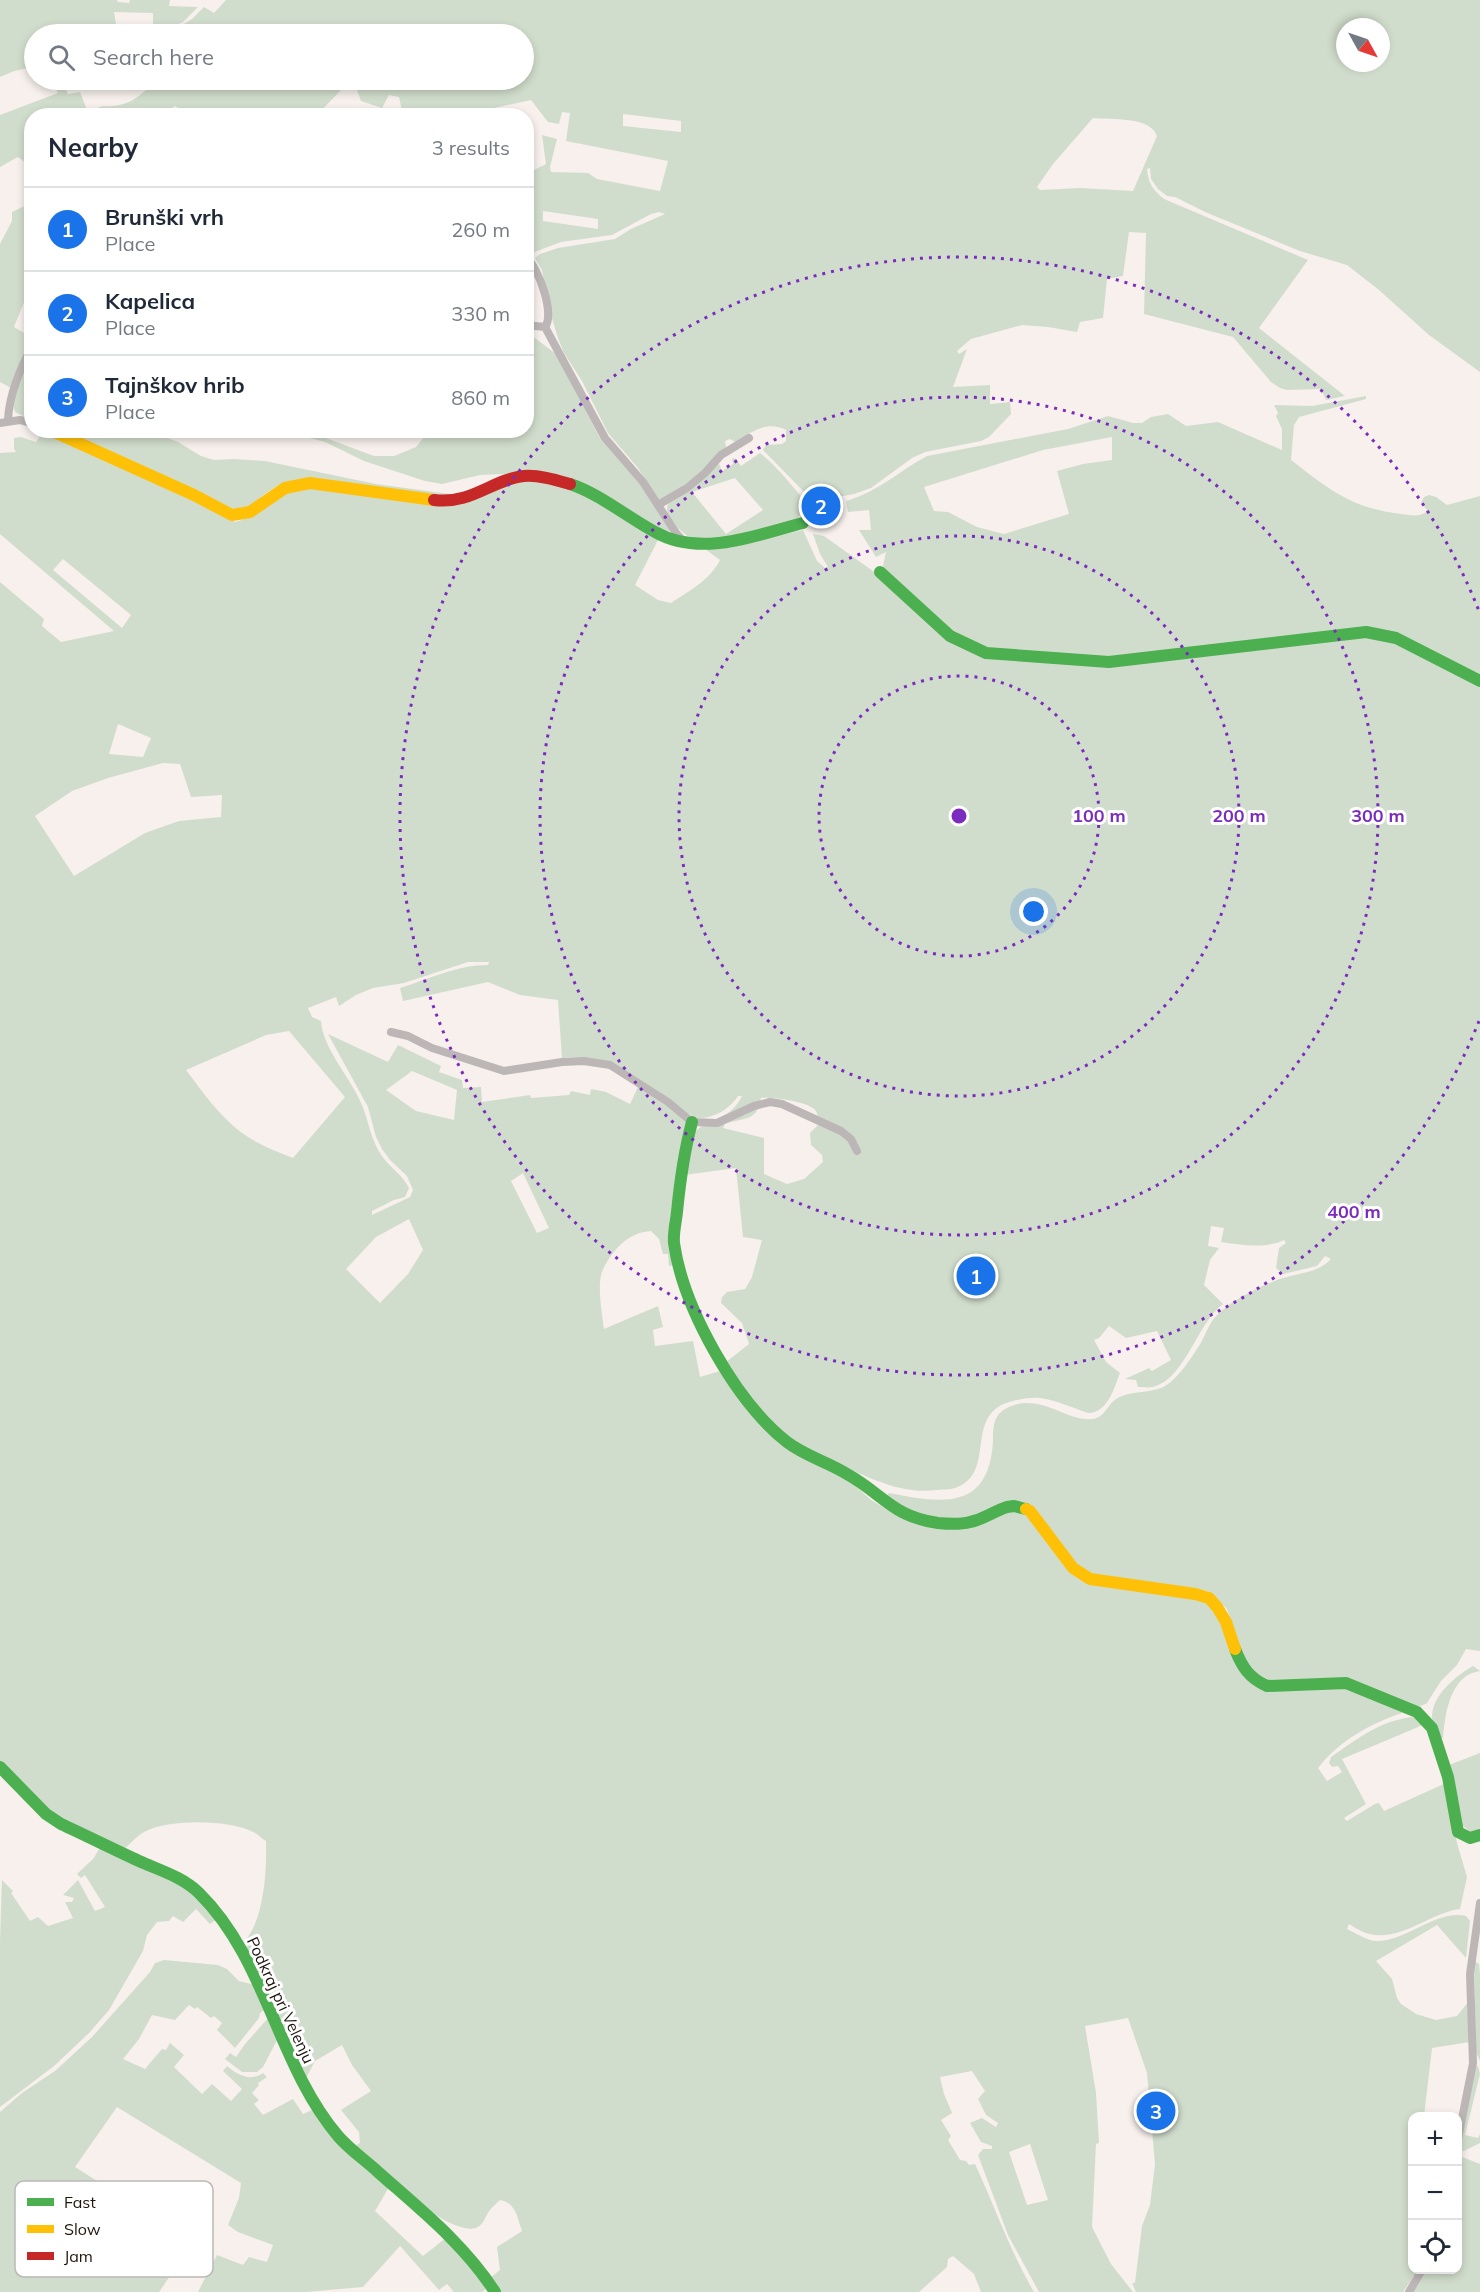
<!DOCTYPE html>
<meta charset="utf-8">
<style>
body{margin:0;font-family:Mulish,sans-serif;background:#f2f2f3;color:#1f2937}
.controls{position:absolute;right:18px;bottom:18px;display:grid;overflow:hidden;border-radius:12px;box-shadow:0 3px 9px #0003}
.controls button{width:54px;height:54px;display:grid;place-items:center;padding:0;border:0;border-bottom:2px solid #e0e1e3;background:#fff;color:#1f2937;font:30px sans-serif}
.compass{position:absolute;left:1336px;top:18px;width:54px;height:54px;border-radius:50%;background:#fff;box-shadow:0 3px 9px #0003;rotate:130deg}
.you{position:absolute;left:1034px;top:912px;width:21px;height:21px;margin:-15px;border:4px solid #fff;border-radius:50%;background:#1a73e8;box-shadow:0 0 0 9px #1a73e833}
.badge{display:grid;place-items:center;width:39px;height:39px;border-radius:50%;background:#1a73e8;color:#fff;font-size:20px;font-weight:700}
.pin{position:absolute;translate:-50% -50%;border:3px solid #fff;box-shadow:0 2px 6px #0006}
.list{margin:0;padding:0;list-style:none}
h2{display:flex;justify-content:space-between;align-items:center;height:78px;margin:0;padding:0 24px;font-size:26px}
h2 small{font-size:20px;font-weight:400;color:#747a83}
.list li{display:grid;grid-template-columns:39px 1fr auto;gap:18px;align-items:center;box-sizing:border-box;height:84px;padding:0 24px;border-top:2px solid #e0e1e3}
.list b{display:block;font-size:22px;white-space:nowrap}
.list p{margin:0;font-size:20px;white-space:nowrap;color:#747a83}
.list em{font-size:20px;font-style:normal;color:#747a83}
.icon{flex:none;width:33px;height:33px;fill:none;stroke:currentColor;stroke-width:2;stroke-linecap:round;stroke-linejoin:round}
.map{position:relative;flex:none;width:1480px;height:2292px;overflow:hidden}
.search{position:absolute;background:#fff;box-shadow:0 3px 9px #0003;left:24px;top:24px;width:510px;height:66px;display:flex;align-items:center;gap:15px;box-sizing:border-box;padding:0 21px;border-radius:33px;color:#747a83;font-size:22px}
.panel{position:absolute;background:#fff;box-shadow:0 3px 9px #0003;left:24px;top:108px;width:510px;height:330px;border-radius:24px}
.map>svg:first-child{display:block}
.green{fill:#d1ddcc;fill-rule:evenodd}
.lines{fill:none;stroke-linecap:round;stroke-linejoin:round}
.street{stroke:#bcb7b6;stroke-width:8}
.fast{stroke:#4caf50;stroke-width:12}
.slow{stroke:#ffc107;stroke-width:12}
.jam{stroke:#c62828;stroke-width:12}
.ring{fill:none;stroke:#7b2cbf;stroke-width:3;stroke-dasharray:3 6}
.labels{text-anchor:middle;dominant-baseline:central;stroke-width:6;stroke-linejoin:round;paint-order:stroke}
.street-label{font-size:16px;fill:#1f140d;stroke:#fff}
.key{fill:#fff;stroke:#bcb8b6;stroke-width:1.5}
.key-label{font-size:16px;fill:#1f140d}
.centre{fill:#7b2cbf;stroke:#fff;stroke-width:3}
.ring-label{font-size:18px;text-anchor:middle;font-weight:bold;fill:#7b2cbf;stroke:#fff;stroke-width:6;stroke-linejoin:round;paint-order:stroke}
</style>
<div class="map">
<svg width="1480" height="2292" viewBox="0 0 1480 2292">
<rect width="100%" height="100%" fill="#f7f0ec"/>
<g class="green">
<path d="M 0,0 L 117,0 L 118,2 L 129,3 L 130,0 L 170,0 L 169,6 L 198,7 L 183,22 L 156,34 L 34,34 L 34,67 L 14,71 L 0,77 ZM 114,12 L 153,13 L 153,25 L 116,24 Z"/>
<path d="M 226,0 L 1480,0 L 1480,372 L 1429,335 L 1379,290 L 1347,265 L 1300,251 L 1205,212 L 1175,197 L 1167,196 L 1158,189 L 1151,179 L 1150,168 L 1147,169 C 1148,183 1153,190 1164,199 L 1308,260 L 1259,328 L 1345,396 L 1326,400 L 1321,389 L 1287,390 L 1280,388 L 1271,382 L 1233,337 L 1144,314 L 1146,233 L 1129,232 L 1123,276 L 1107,279 L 1103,318 L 1080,322 L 1077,332 L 1048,327 L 1022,325 L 971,339 L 957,351 L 959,354 L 967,349 L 953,387 L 990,385 L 990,404 L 1010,402 L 1011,414 L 989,437 L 981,441 L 925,452 L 912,458 L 871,488 L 854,494 L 838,497 L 825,496 L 813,501 L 763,450 L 766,445 L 782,444 L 786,441 L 786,430 C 767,420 752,432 735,442 L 730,439 L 725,441 L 726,447 L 703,472 L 662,500 L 658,499 L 638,468 L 608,433 L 582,381 L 564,353 L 558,338 L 551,315 L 542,270 L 535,258 L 540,254 L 558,248 L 615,239 L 631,229 L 665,214 L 659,212 L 651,214 L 612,235 L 561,242 L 532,253 L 527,241 L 526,168 L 534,170 L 546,164 L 542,135 L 557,139 L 550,167 L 551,172 L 588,173 L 597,179 L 660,191 L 668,161 L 566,141 L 570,113 L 562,112 L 559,124 L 548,122 L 531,100 L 494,108 L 489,115 L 403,115 L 399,97 L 389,95 L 382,108 L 361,101 L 356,87 L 341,90 L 317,115 L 190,115 L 175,106 L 161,115 L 99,116 L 98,108 C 103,105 106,107 112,106 C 128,105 135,99 146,90 C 152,84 157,86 162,80 L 524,80 L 524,34 L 167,34 L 192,19 L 204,7 L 214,13 ZM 1345,27 L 1381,27 L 1381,63 L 1345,63 ZM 623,114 L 681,121 L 681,132 L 623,126 ZM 1093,118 C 1111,120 1150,116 1157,136 L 1133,191 L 1080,188 L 1040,190 L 1037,187 L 1053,164 ZM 543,211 L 598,219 L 598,229 L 543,221 Z"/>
<path d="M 50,80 L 82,80 L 64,85 L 68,94 L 80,92 L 87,110 L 77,115 L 32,116 L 31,167 L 18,157 L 0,167 L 0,115 L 58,93 Z"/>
<path d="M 31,203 L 31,285 L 14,327 L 31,337 L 31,343 L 13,389 L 0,382 L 0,244 L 12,221 L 12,212 Z"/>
<path d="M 527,332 L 556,354 L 600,438 L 631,471 L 670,529 L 669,533 L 530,473 L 480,475 L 442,484 L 425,481 L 364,461 L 325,442 L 282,431 L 307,431 L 374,456 L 394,456 L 416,447 L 429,431 L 526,430 Z"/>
<path d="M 31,353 L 31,420 L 15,412 C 9,394 24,369 31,353 Z"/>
<path d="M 1366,396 L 1366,399 L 1299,417 L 1294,425 L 1291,460 C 1330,490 1351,508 1401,514 C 1412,515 1418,518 1428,511 L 1421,503 L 1424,497 L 1429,495 L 1436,497 L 1447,505 L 1480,496 L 1480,1651 L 1466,1649 L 1457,1665 L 1441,1681 L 1427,1703 L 1421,1706 L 1411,1706 L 1352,1681 L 1327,1678 L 1270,1683 L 1255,1675 L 1244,1658 L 1227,1609 L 1208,1591 L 1101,1579 C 1089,1574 1078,1569 1069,1560 C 1057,1547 1039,1502 1020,1501 C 1005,1500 990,1511 977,1517 C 972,1519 965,1519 959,1519 C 931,1521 908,1514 886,1497 L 889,1493 C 941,1503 989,1512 993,1441 C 993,1429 993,1416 1005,1409 C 1039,1390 1067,1423 1093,1419 C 1105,1417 1107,1405 1116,1399 C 1132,1389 1154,1395 1168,1384 C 1179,1376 1190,1360 1197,1349 C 1205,1338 1208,1323 1218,1314 C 1234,1299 1257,1288 1277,1280 C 1295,1273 1317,1274 1331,1259 L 1325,1256 L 1317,1266 L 1283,1274 L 1276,1268 L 1279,1248 L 1286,1243 L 1284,1240 C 1265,1249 1241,1245 1221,1242 L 1224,1228 L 1211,1226 L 1208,1246 L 1219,1248 L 1210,1260 L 1204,1285 L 1223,1304 C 1197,1323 1186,1378 1153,1387 C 1148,1388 1142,1387 1138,1387 L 1136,1380 L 1125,1379 L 1149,1368 L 1152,1371 L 1171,1360 L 1157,1331 L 1126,1338 L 1109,1326 L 1099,1338 L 1094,1340 L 1106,1362 L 1120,1373 C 1114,1388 1108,1413 1088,1413 C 1073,1408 1056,1400 1040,1398 C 1032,1397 1021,1399 1013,1401 C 961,1413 999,1473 955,1488 C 950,1490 943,1489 937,1490 C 899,1495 867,1476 833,1462 C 814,1454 792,1447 776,1433 C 756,1415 740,1386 725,1363 L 749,1344 L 742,1323 L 721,1303 L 722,1297 L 727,1292 L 745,1289 L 752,1277 L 762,1240 L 743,1237 L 736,1168 L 684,1175 L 689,1146 L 695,1138 L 691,1135 C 710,1116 728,1123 742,1096 L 738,1096 C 729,1110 713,1119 696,1118 C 647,1092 625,1053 562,1058 L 558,1000 L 520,995 L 488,982 L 403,1001 L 400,988 C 429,979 457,965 488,965 L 489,962 L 468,962 L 404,983 L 373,988 L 356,995 L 339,1006 L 336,997 L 308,1008 L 312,1017 L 321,1021 C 323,1049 351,1078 362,1105 C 369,1122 371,1141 382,1156 C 390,1168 403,1175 409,1188 L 405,1197 L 394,1200 L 372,1211 L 372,1215 L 410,1197 L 413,1190 L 407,1176 L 390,1160 L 382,1149 L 376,1137 L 368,1107 L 328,1034 L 388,1062 L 398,1045 L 441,1066 L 439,1072 L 462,1080 L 463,1088 L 481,1087 L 482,1102 L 530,1095 L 531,1098 L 569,1095 L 571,1091 L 590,1095 L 591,1089 L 606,1092 L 630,1104 L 639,1085 L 688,1121 L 678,1176 L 671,1241 L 675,1265 L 669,1266 L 668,1254 L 663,1254 L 659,1239 L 651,1231 C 628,1232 611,1251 602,1272 C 597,1285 602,1314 604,1329 L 658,1306 L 663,1327 L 653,1330 L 655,1346 L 693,1341 L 700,1377 L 720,1371 L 773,1436 L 791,1449 L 838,1470 L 871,1500 L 900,1517 L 946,1528 L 966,1527 L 1015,1509 L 1024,1512 L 1035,1522 L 1047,1543 L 1063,1562 L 1079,1578 L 1096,1585 L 1204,1599 L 1214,1606 L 1226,1638 L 1239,1666 L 1247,1679 L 1258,1687 L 1272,1691 L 1326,1686 L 1349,1688 L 1403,1709 L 1402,1713 C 1370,1724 1340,1740 1318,1768 L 1327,1781 L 1342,1772 L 1338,1766 L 1332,1767 L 1329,1763 L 1331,1757 C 1357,1739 1382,1719 1415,1717 L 1423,1725 L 1342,1759 L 1366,1804 L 1344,1818 L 1347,1821 L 1375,1804 L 1379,1803 L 1384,1811 L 1446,1783 L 1457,1843 L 1467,1877 L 1460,1909 C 1429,1913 1398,1944 1366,1933 C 1360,1931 1354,1927 1349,1924 L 1347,1929 C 1355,1933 1368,1941 1377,1941 C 1407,1941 1437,1909 1466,1916 L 1470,1921 L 1466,1958 L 1437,1925 L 1376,1961 L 1392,1979 L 1397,1998 L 1401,2004 L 1416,2014 L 1436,2020 L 1457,2016 L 1469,2001 L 1470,2042 L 1432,2048 L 1424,2116 L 1412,2116 L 1412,2270 L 1418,2270 L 1403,2292 L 1136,2292 L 1132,2283 L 1135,2283 L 1142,2226 L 1150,2205 L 1155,2164 L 1147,2073 L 1128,2018 L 1085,2026 L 1096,2093 L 1099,2143 L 1096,2144 L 1092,2227 L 1111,2264 L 1133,2292 L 1039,2292 L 1008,2235 L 978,2155 L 983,2149 L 992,2149 L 992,2146 L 981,2142 L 970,2123 L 982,2118 L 996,2127 L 998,2123 L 986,2115 L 978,2099 L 985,2091 L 972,2071 L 940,2077 L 944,2094 L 952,2113 L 941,2120 L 951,2136 L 948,2140 L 960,2160 L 966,2161 L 969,2165 L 975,2164 C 995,2207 1010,2251 1034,2292 L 981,2292 L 974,2274 L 953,2256 L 948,2259 L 947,2267 L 919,2292 L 498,2292 L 490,2278 L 500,2270 L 497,2247 L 522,2231 C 517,2217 516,2203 500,2200 C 497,2203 493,2206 490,2210 C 485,2216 484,2225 476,2228 C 447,2236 374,2167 353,2147 L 360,2143 L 359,2132 L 341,2110 L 371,2091 L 352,2065 L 342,2045 L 315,2061 L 304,2082 L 242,1943 C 264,1925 267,1870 266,1841 C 262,1839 259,1835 255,1833 C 232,1819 169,1819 146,1831 C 137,1835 130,1845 121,1851 L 62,1821 L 40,1803 L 0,1761 L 0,582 L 44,619 L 42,626 L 61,642 L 114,631 L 0,534 L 0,453 L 16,452 L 14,449 L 14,438 L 21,437 L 36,442 L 43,431 L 196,500 L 235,522 C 252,518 256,509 270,500 C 281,493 293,489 306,486 L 443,505 C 475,501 496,484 526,479 C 559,474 601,501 628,518 C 638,525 648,533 659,538 L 635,585 L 658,600 L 671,603 C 689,591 710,580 720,560 L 705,549 L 734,546 L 803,530 L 817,561 L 825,568 L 828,567 L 820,554 L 813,534 L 824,536 L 884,579 L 888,575 L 883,566 L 886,552 L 876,557 L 859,530 L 871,530 L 869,510 L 848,512 L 846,501 C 878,492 899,471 927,456 L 1068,429 L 1108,416 L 1133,423 L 1142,423 L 1151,417 L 1168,414 L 1186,426 L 1218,422 L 1282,450 L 1282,429 L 1276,416 L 1278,413 L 1274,405 L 1312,406 ZM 1112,437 L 1112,460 L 1083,464 L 1057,471 L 1069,514 L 1004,534 L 977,527 L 948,512 L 934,511 L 924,487 L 1043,450 ZM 63,559 L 131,615 L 122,628 L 53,570 ZM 118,724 L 151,738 L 143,757 L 109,754 ZM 163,763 L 180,764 L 191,797 L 222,795 L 221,817 L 179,821 L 145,833 L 74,876 L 35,816 L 72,791 L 108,778 ZM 289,1031 L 345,1097 L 293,1158 C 275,1151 257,1144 242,1133 C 220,1117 202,1091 186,1070 L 266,1035 ZM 412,1071 L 457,1090 L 454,1120 L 416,1111 L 386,1090 ZM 761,1098 C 772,1097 801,1101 811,1107 C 818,1110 818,1117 819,1124 L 810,1133 L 811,1145 L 822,1155 L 823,1162 L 804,1179 L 787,1184 L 764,1174 L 764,1138 L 723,1128 L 725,1124 C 743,1117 757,1123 761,1098 ZM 523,1173 L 549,1228 L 537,1233 L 511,1181 ZM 409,1219 L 423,1250 L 408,1274 L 380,1303 L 346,1269 L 376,1237 ZM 1030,2144 L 1048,2200 L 1027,2205 L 1009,2152 Z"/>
<path d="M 56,431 L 150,431 L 178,442 L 201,456 L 214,460 L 233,459 L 265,461 L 376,484 L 449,494 L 456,496 L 277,486 L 262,496 L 247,510 L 238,511 Z"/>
<path d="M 760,453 C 779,468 792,487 808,504 L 795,521 L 742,536 L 693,540 C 682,532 659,515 670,501 L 718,461 L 722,471 L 733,464 L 732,459 L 735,458 L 741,466 ZM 735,478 L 763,510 L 726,534 L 692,492 Z"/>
<path d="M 1473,1666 L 1480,1671 C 1450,1675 1445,1714 1443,1738 L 1440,1738 C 1437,1731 1432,1724 1432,1716 C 1433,1694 1456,1676 1473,1666 Z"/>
<path d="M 1480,1753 L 1480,1833 L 1474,1834 L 1459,1823 L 1449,1765 Z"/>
<path d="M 100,1848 L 190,1889 L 217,1919 L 210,1924 L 196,1909 L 183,1922 L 173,1916 L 169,1921 L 157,1922 L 147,1935 L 143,1951 L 109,2010 L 89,2033 L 54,2066 L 0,2107 L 0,1941 L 2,1880 L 13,1891 L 11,1893 L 30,1921 L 38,1917 L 48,1926 L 73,1918 L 65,1902 L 72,1902 L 74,1898 L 63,1895 L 78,1880 L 95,1911 L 105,1907 L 85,1875 L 81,1878 L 77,1874 L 93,1859 Z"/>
<path d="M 164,1960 L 218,1965 L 227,1969 L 239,1981 L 255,1985 L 264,2010 L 260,2013 L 259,2018 L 235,2048 L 217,2030 L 222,2023 L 214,2016 L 211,2018 L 197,2007 L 195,2009 L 189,2005 L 175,2020 L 152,2015 L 139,2039 L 123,2059 L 145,2069 L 162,2049 L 166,2050 L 170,2043 L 184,2055 L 174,2067 L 202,2094 L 212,2084 L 231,2101 L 242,2089 L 223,2071 L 227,2066 C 238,2075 250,2082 263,2073 L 267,2077 L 258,2083 L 259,2085 L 252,2093 L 259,2100 L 254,2104 L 263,2115 L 293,2099 L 303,2114 L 312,2110 L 324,2128 L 389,2187 L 375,2211 L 423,2256 L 446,2238 L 489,2287 L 482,2292 L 454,2292 L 447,2284 L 439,2290 L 400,2246 L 363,2287 L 305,2292 L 198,2292 L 217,2255 L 243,2265 L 249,2257 L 267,2262 L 273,2245 L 238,2232 L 228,2225 L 239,2198 L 241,2183 L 117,2107 L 75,2167 L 151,2215 L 199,2234 L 159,2292 L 0,2292 L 0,2112 L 22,2093 L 55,2071 L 92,2037 L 150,1972 L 155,1963 Z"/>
<path d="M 1474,1961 L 1479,1964 L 1480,1974 L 1480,2061 L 1476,2052 Z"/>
<path d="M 269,2017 L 277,2040 L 263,2067 L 257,2072 L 242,2072 L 225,2059 L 230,2053 L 236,2057 L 245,2044 Z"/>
<path d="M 1478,2066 L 1480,2074 L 1465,2135 L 1478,2138 L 1480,2134 L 1480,2143 L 1464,2151 L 1458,2150 L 1459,2142 L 1474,2067 Z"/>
<path d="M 1462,2157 L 1480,2164 L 1480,2292 L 1411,2292 L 1426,2270 L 1458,2270 L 1458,2158 Z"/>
</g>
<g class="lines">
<g class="street">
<path d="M 526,257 C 539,268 555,314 545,327 L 526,325"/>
<path d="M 545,327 L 605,438 L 643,482 L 676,533 L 683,541"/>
<path d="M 8,420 C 9,396 20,368 32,347"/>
<path d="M 0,423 L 20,420 L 32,423"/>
<path d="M 658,505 L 687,488 L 705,473 L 721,455 L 749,438"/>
<path d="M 391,1032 L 408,1036 L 432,1048 L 504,1071 L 562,1062 L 584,1061 L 610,1065 L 668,1102 L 692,1122 L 717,1123 L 754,1106 L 770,1102 L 782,1104 L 841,1131 L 851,1139 L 857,1151"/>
<path d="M 1458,2139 L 1473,2063 L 1470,1974 L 1480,1903"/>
<path d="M 1409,2292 L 1422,2270"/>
</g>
<g class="fast">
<path d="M 570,484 C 600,494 627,517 655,532 C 701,558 756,535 803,523"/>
<path d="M 880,572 L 950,636 L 986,653 L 1109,662 L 1366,632 L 1396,638 L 1480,681"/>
<path d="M 692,1122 C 684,1152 680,1181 677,1212 C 676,1222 673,1233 674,1243 C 683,1308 736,1402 787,1442 C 805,1456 828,1462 847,1474 C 883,1494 893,1517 938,1523 C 948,1524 959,1525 970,1522 C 983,1520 994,1511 1007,1507 L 1014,1506 L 1026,1509"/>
<path d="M 1235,1649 C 1242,1667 1249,1678 1267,1686 L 1346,1683 L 1417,1712 L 1432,1728 L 1448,1777 L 1458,1832 L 1470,1838 L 1480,1835"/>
<path d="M 0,1767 L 46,1814 L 61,1824 C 87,1836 113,1849 139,1861 C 159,1870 183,1877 199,1893 C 267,1960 277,2064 338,2136 C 349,2149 365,2160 378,2172 C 421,2210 464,2244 495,2292"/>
</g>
<g class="slow">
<path d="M 50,430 L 194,495 L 232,515 L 250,512 L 285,488 L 310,483 L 434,500"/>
<path d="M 1026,1509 L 1030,1511 L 1073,1568 L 1090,1579 L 1195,1594 L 1209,1598 L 1217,1607 L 1226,1622 L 1235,1649"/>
</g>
<path class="jam" d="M 434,500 C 471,505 493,479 524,476 C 540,475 556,480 570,484"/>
</g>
<g class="ring">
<circle cx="959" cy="816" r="140"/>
<circle cx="959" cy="816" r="280"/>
<circle cx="959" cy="816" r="419"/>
<path d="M1479 1021A559 559 0 1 1 1479 611"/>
</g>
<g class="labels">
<g class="street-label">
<text transform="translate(281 2000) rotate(65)">Podkraj pri Velenju</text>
</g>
</g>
<rect x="15" y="2181" width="198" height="96" rx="9" class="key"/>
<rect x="27" y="2198" width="27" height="8" fill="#4caf50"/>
<rect x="27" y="2225" width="27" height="8" fill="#ffc107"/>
<rect x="27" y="2252" width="27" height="8" fill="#c62828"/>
<g class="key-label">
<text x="64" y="2208">Fast</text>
<text x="64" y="2235">Slow</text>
<text x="64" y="2262">Jam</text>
</g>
<circle cx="959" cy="816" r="9" class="centre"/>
<g class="ring-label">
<text x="1099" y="822">100 m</text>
<text x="1239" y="822">200 m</text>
<text x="1378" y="822">300 m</text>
<text x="1354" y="1218">400 m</text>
</g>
</svg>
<div class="controls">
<button>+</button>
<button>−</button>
<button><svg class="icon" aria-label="locate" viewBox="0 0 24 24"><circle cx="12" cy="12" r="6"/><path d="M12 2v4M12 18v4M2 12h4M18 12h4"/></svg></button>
</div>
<svg class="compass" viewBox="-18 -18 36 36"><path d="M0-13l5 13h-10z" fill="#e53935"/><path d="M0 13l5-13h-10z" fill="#747a83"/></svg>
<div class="you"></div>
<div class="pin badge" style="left:976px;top:1276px">1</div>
<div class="pin badge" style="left:821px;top:506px">2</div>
<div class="pin badge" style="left:1156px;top:2111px">3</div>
<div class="search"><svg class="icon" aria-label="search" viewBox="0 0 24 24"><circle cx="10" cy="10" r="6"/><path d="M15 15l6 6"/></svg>Search here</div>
<section class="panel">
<h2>Nearby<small>3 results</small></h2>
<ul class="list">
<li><span class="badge">1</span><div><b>Brunški vrh</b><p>Place</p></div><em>260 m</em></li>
<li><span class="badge">2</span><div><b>Kapelica</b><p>Place</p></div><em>330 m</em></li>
<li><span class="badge">3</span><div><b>Tajnškov hrib</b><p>Place</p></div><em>860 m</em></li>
</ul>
</section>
</div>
